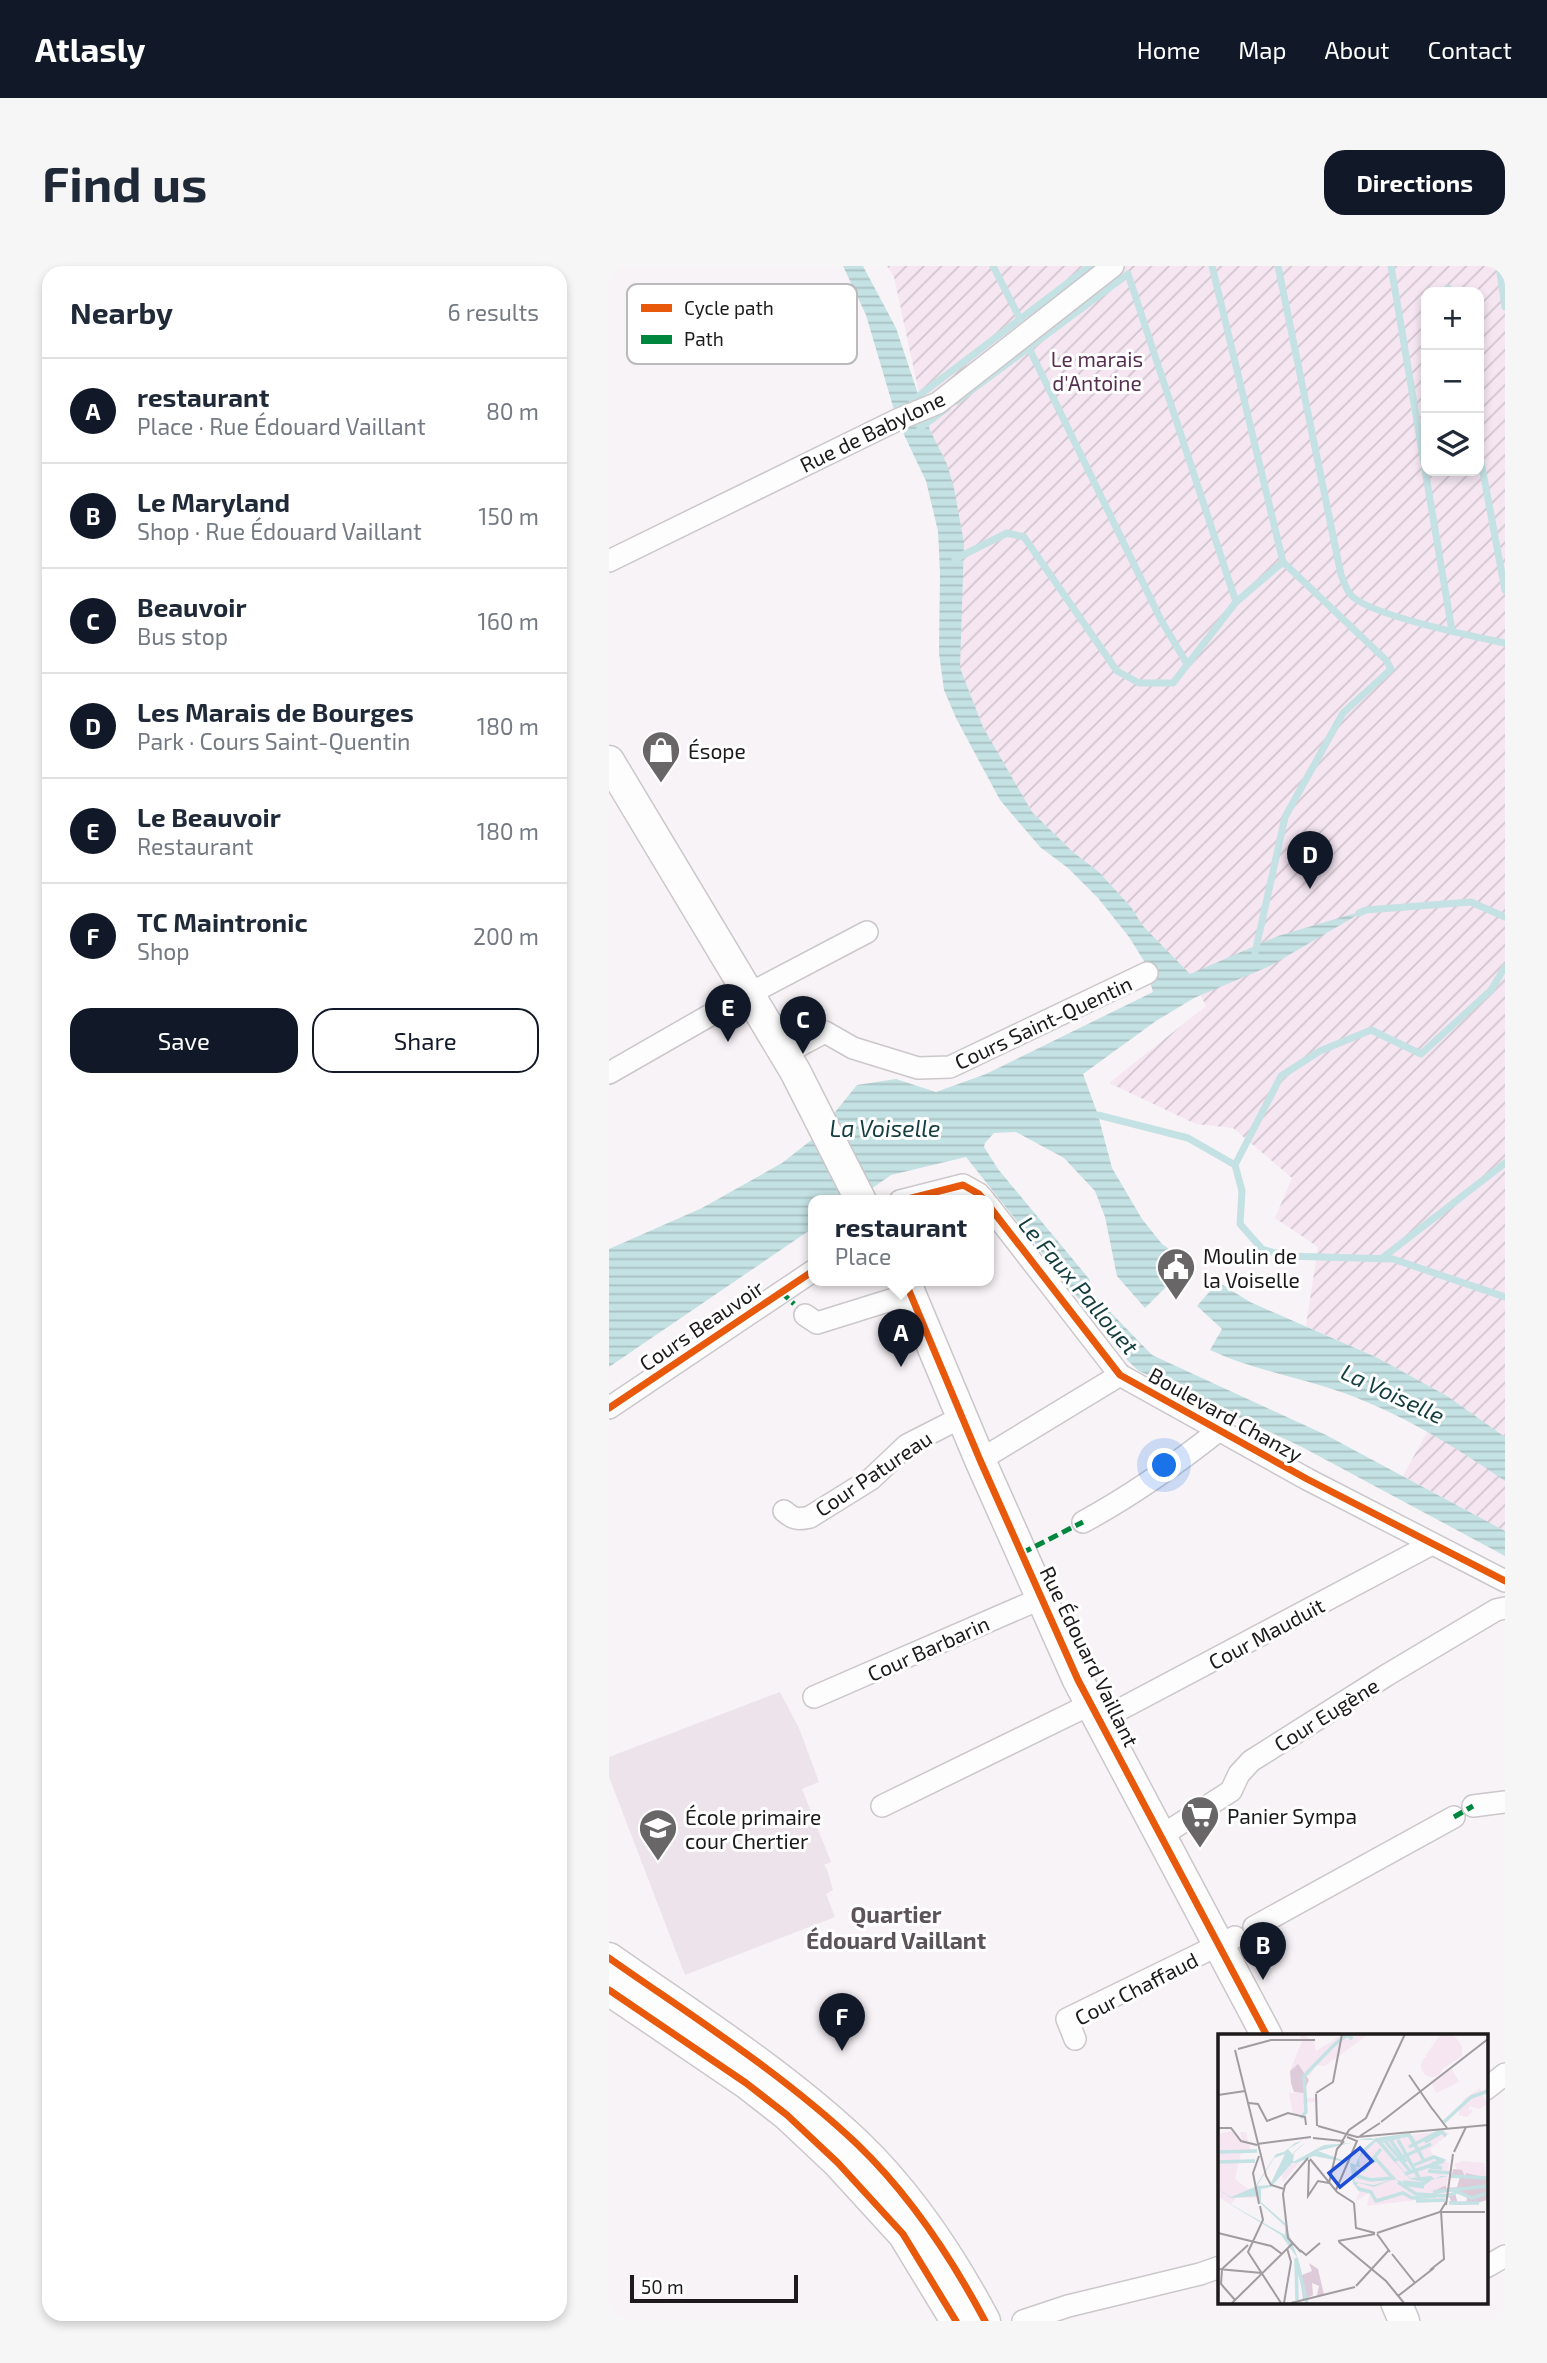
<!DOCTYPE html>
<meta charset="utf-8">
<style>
body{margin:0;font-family:"Exo 2",sans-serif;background:#f6f6f7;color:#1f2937}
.controls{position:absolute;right:21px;top:21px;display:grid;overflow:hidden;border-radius:14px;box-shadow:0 4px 10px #0003}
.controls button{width:63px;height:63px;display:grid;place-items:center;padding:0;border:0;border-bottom:2px solid #e0e1e3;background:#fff;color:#1f2937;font:35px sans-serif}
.scale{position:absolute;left:21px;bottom:18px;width:168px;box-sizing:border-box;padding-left:7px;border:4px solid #1c1a1b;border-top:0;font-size:19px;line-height:24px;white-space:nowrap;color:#1c1a1b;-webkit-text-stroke:5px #fff;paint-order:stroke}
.you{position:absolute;left:556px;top:1200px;width:24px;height:24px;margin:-18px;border:5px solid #fff;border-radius:50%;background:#1a73e8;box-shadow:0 0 0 10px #1a73e833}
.badge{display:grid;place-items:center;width:46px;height:46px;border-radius:50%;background:#111827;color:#fff;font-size:23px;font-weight:700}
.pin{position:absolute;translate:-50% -58px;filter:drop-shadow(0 2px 4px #0008)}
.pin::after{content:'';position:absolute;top:37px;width:24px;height:21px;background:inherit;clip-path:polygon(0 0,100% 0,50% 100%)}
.popup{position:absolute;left:199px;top:929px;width:186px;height:91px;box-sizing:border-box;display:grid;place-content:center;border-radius:14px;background:#fff;filter:drop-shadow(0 2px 5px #0005);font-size:23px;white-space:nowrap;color:#747a83}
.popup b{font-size:26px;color:#1f2937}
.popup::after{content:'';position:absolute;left:50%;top:100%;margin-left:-14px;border:14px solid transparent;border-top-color:#fff}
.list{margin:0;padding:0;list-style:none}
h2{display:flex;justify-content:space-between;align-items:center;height:91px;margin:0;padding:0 28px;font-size:30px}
h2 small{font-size:23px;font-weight:400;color:#747a83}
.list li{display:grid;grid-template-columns:46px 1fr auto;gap:21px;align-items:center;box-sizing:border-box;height:105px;padding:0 28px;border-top:2px solid #e0e1e3}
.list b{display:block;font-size:26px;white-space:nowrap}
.list p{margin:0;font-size:23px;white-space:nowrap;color:#747a83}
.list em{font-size:23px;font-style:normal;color:#747a83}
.actions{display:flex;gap:14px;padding:21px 28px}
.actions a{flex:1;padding:16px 0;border:2px solid #111827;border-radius:21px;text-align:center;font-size:24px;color:#111827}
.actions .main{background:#111827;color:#fff}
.icon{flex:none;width:38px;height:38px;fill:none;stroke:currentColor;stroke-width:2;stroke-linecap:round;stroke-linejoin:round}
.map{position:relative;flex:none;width:896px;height:2055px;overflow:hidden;border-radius:21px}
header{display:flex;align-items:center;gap:42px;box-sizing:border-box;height:98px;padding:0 35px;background:#111827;color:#fff}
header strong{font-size:33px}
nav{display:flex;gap:38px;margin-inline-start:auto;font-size:24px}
.intro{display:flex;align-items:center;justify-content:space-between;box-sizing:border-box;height:168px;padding:0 42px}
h1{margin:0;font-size:49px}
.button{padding:18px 32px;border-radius:21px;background:#111827;color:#fff;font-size:24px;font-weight:700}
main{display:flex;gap:42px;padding:0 42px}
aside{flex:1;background:#fff;border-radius:21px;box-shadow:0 4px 10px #0003}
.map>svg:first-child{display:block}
.built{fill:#ede4eb}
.garden{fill:url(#garden-furrows);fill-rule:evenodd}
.water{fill:url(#water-rules)}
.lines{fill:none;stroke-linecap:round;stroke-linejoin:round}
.stream{stroke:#c4e1e3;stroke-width:7}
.street-casing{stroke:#cbc7ca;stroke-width:24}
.secondary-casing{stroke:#cbc7ca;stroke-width:33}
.street{stroke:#fefdfe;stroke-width:21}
.secondary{stroke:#fefdfe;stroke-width:30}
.quiet{stroke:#00873e;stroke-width:5;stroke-dasharray:10 5;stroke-linecap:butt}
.cycleway-casing{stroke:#fff;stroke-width:11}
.cycleway{stroke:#e8590c;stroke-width:7}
.labels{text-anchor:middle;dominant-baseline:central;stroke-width:6;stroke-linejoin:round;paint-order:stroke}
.park-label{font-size:21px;fill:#572f50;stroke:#fff}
.street-label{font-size:21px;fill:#1c1a1b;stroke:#fff}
.poi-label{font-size:21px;fill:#1c1a1b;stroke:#fff;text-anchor:start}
.water-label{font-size:23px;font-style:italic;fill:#133d3f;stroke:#fff}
.neighbourhood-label{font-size:23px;font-weight:bold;fill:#5b555a;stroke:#fff}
.inset-river{fill:none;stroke:#c4e1e3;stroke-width:3.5}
.inset-road{fill:none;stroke:#a09c9f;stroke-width:2}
.view{fill:#1d4ed8;fill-opacity:0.15;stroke:#1d4ed8;stroke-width:3.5}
.inset-edge{fill:none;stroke:#1c1a1b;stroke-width:3.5}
.key{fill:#fff;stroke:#bbbabb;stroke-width:2}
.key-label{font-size:19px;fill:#1c1a1b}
</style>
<header>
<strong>Atlasly</strong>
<nav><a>Home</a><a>Map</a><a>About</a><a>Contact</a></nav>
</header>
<div class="intro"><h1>Find us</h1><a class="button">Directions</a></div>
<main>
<aside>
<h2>Nearby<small>6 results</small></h2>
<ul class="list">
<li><span class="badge">A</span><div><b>restaurant</b><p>Place · Rue Édouard Vaillant</p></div><em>80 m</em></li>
<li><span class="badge">B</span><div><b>Le Maryland</b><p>Shop · Rue Édouard Vaillant</p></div><em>150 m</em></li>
<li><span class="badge">C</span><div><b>Beauvoir</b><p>Bus stop</p></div><em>160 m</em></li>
<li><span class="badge">D</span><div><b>Les Marais de Bourges</b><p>Park · Cours Saint-Quentin</p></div><em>180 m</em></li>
<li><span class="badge">E</span><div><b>Le Beauvoir</b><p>Restaurant</p></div><em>180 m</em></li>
<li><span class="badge">F</span><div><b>TC Maintronic</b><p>Shop</p></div><em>200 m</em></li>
</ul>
<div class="actions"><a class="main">Save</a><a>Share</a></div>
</aside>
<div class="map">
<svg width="896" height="2055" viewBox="0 0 896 2055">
<defs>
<pattern id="garden-furrows" width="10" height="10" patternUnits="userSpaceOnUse" patternTransform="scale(1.75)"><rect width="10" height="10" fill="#f5e6f2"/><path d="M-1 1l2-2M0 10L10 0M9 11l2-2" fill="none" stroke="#d1c5cf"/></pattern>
<pattern id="water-rules" width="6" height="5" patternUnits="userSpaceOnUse" patternTransform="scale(1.75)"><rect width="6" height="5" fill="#c4e1e3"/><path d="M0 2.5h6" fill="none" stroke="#a8c0c2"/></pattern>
</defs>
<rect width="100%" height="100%" fill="#f8f3f7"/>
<path class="built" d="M 171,1426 L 190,1462 L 210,1516 L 193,1523 L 222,1596 L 215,1599 L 218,1603 L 224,1624 L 217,1628 L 226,1651 L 76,1709 L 0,1511 L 0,1491 Z"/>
<path class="garden" d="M 278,0 L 896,0 L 896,1265 L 794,1210 L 838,1130 L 769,1092 L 697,1060 L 709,981 L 666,952 L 683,912 L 624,862 L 587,858 L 500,817 L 597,740 L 581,708 L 534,660 L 522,641 L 490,606 L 464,586 L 423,546 L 374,461 L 351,402 L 338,198 L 321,164 L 311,132 L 285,11 ZM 817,26 L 870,26 L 870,205 L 817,205 Z"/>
<g class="water">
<path d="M 234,0 L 254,0 L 287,62 L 321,164 L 338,198 L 345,222 L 355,277 L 351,402 L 374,461 L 423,546 L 464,586 L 490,606 L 522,641 L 534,660 L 581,708 L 669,670 L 757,644 L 661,700 L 585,732 L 547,755 L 474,808 L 489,849 L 503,902 L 533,953 L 553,978 L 576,994 L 571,1007 L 536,1042 L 508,1010 L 496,951 L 486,925 L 455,892 L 407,866 L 385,867 L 376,877 L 375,881 L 389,903 L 481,1014 L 480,1024 L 543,1089 L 717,1169 L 896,1265 L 896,1290 L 693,1181 L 530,1105 L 519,1095 L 357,891 L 282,909 L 245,935 L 204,935 L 204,962 L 0,1101 L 0,983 L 93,942 L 173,897 L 205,872 L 248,819 L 287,813 L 327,826 L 377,808 L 544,726 L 535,695 L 520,671 L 489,632 L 459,602 L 431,581 L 391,534 L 347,452 L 335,424 L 330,387 L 331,306 L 329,265 L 317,215 L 288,154 L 257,49 Z"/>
<path d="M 609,1016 L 641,1036 L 769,1092 L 838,1130 L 896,1171 L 896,1215 C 845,1180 793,1148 735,1127 C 691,1111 644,1104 601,1084 L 613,1063 L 588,1040 Z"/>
</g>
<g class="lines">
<g class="stream">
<path d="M 384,0 L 410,51"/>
<path d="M 603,0 L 674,296 L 777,394 L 782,403 L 734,447 L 676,551 L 646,687"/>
<path d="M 669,0 L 732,309 C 735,315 737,323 741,328 C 757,349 867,371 896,377"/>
<path d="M 782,0 L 843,365"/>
<path d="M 890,0 L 896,41"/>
<path d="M 839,22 L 840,26"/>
<path d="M 420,82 L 552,354 L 578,398"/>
<path d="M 303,135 L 481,0"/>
<path d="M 348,135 L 519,8 L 627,336"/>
<path d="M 311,162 L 338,142"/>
<path d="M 870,185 L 896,324"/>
<path d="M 346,293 L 398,267 L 415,271 L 508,405 L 530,417 L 564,417 L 627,336 L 674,296"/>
<path d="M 750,647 L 757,644 L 862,636 L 896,651"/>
<path d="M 896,701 L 882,724 L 812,788 L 762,764 L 711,785 L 672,810 L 626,899 L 633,925 L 631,958 L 653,983 L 676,990 L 784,993 L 896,1031"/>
<path d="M 489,849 L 579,872 L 626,899"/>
<path d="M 772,993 L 896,897"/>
</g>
<g class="street-casing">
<g id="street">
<path d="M 0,295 L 288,154 L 329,137 L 504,0"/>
<path d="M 175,788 L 216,766 L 244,782 L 309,802 L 341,801 L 538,707"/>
<path d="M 0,807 L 117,740 L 258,666"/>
<path d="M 291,935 L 354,919 L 370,928 L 376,935"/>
<path d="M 380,940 L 511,1109 L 698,1213 L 896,1315"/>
<path d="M 196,1049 L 208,1057 L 301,1028"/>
<path d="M 0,1142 L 204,1005"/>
<path d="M 371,1194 L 511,1109"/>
<path d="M 175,1245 C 184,1253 189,1254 201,1251 L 262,1213 L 298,1179 L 353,1151"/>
<path d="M 474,1256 C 522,1230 566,1199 609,1165"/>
<path d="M 205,1431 L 433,1332"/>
<path d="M 491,1454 L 823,1278"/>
<path d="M 273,1540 L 482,1438"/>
<path d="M 864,1540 L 896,1536"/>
<path d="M 552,1570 L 622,1525 L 630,1508 L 642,1495 L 778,1409 L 887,1344 L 896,1342"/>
<path d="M 645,1661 L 845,1551"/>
<path d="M 466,1773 L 458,1753 L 626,1671"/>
<path d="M 877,1823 L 896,1808"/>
<path d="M 877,2001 L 896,1990"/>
<path d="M 414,2055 L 459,2040 L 591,2008 L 611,2001"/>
</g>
</g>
<g class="secondary-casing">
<g id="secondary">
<path d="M 0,495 L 186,805 L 252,935"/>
<path d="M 296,1015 L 371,1194 L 469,1414 L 658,1770"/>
<path d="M 0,1692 C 84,1751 173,1807 248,1878 C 300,1928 342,1991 376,2055"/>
<path d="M 0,1724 L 137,1817 L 178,1849 L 229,1897 L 294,1968 L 347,2055"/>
<path d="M 787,2036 L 795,2055"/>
</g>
</g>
<use href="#street" class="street"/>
<use href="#secondary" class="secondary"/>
<g class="quiet">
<path d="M 172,1026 L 185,1038"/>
<path d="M 413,1287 L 474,1256"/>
<path d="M 845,1551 L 864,1540"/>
</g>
<g class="cycleway-casing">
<g id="cycleway">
<path d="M 291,935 L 354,919 L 370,928 L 376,935"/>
<path d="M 380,940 L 511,1109 L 698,1213 L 896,1315"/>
<path d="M 296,1015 L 371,1194 L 469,1414 L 658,1770"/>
<path d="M 0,1142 L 204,1005"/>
<path d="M 0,1692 C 84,1751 173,1807 248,1878 C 300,1928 342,1991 376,2055"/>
<path d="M 0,1724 L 137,1817 L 178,1849 L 229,1897 L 294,1968 L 347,2055"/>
</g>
</g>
<use href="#cycleway" class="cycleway"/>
</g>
<defs>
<g id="shop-pin" transform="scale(2.0125)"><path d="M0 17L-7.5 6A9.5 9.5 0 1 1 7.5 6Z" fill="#696668" stroke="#fff"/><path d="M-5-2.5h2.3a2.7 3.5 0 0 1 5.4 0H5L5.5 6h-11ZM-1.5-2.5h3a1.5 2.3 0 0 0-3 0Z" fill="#fff"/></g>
<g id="civic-pin" transform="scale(2.0125)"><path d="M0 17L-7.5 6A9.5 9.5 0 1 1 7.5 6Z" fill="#696668" stroke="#fff"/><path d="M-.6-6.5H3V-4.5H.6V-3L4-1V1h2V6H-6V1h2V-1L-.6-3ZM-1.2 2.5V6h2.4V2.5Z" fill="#fff"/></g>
<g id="supermarket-pin" transform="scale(2.0125)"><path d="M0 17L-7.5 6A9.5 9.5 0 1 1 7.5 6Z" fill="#696668" stroke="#fff"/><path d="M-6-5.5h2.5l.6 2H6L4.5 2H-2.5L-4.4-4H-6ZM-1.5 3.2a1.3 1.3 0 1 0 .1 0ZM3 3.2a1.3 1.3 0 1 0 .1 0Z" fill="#fff"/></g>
<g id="school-pin" transform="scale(2.0125)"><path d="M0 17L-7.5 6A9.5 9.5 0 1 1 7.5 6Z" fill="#696668" stroke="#fff"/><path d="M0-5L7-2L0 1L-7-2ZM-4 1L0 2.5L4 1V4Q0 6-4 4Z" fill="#fff"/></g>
</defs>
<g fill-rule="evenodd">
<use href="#shop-pin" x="52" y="484"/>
<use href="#civic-pin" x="567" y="1001"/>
<use href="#supermarket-pin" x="591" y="1549"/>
<use href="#school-pin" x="49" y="1562"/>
</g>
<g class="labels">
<g class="park-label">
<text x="488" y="92">Le marais<tspan x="488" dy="24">d'Antoine</tspan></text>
</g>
<g class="street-label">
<text transform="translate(263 165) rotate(-26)">Rue de Babylone</text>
<text transform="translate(434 756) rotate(-25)">Cours Saint-Quentin</text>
<text transform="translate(92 1059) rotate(-34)">Cours Beauvoir</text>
<text transform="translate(617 1148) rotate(29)">Boulevard Chanzy</text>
<text transform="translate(264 1207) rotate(-34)">Cour Patureau</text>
<text transform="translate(657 1367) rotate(-28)">Cour Mauduit</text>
<text transform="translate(319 1382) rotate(-24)">Cour Barbarin</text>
<text transform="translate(481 1390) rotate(64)">Rue Édouard Vaillant</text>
<text transform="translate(717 1448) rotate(-32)">Cour Eugène</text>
<text transform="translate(527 1722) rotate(-27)">Cour Chaffaud</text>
</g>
<g class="poi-label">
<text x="79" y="484">Ésope</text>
<text x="594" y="989">Moulin de<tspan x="594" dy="24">la Voiselle</tspan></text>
<text x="618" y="1549">Panier Sympa</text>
<text x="76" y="1550">École primaire<tspan x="76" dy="24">cour Chertier</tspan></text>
</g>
<g class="water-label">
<text x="276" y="862">La Voiselle</text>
<text transform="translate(470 1019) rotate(50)">Le Faux Pallouet</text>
<text transform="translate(784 1127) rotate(25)">La Voiselle</text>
</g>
<g class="neighbourhood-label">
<text x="287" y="1648">Quartier<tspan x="287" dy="26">Édouard Vaillant</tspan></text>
</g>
</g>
<g transform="translate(609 1768)">
<rect width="270" height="270" fill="#f8f3f7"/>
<path d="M 72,0 L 84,0 L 96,7 L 98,17 L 125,0 L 151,0 L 107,32 L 98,31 L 91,43 L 80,31 L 72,37 L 84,7 L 82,2 ZM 223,0 L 235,0 L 244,12 L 244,22 L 226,34 L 219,22 L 207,22 ZM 234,35 L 241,48 L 218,59 L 213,47 ZM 71,59 L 85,59 L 85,64 L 97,64 L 98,68 L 86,68 L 87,81 L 75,80 ZM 13,97 L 24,106 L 22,98 L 28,98 L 33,118 L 23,118 L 17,145 L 30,155 L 42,152 L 42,164 L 18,164 L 13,170 L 0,162 L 2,100 ZM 245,127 L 266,129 L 269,146 L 243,142 L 236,130 Z" fill="#f5e6f2"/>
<path d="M 80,30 L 91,46 L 85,59 L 76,58 L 73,49 L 72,37 ZM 235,135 L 244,136 L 247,143 L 248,139 L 269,144 L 269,166 L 256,170 L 240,171 L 234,170 L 230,159 L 237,159 L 240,170 L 248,169 L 249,164 L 240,158 L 214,157 L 228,151 L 228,154 L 239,153 L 242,143 L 234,141 ZM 80,225 L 84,241 L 94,237 L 91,229 L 100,235 L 106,261 L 99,261 L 101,252 L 94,249 L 95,261 L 85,266 Z" fill="#ddcbd9"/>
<path d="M 68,120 L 76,124 L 72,130 L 82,128 L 65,148 L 63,139 L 52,150 Z" fill="#f5e6f2"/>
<path d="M203 32a11 11 0 1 1 22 0a11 11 0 1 1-22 0Z" fill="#f5e6f2"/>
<path d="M 262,54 L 269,70 L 261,75 L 252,72 L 250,75 L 255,77 L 249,83 L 240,81 L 246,65 ZM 225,97 L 232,99 L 212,115 L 215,121 L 231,129 L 229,151 L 215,157 L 230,156 L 222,169 L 214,164 L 149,172 L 152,158 L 138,167 L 141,158 L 135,150 L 136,132 L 157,105 Z" fill="#f5e6f2"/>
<path d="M 196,100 L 174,107 L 161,109 L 192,144 L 213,142 L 217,145 L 223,142 L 230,142 L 205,148 L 192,145 L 158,107 L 141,124 L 142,133 L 135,133 L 137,148 L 156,151 L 176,145 L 185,148 L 184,149 L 176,145 L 156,153 L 141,149 L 138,151 L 142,153 L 141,157 L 153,158 L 154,159 L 141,157 L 135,149 L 132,129 L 96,122 L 78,129 L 74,129 L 53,153 L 43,155 L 43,168 L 67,189 L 80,225 L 63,201 L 0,163 L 67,201 L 67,192 L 42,169 L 39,162 L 13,164 L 0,155 L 13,163 L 37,153 L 58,120 L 66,118 L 77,109 L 84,107 L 70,115 L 75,121 L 76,118 L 84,111 L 87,109 L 87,105 L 87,109 L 76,119 L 75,128 L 106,111 L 132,109 L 100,117 L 138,131 L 140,125 L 147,113 L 156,106 L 140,106 L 151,104 L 166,107 ZM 67,120 L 52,151 L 39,152 L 56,124 Z" fill="#c4e1e3" fill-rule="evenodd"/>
<path class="inset-river" d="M 83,84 L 88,78 L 86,42 L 117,10 L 129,1 L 134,5 L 131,0M 226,88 L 253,63 L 270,57M 193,103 L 206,127M 159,105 L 177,126M 157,106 L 191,101 L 200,116M 180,106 L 201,144M 167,107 L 193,138M 173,107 L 188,128M 207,108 L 224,98 L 228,102M 191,113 L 222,97M 0,118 L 39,117M 176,127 L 213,110M 0,128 L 37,127M 135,132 L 139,142 L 153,146 L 175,144 L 158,125 L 154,129M 212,133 L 224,134 L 214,132M 145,137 L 163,115M 210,137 L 232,139M 187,140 L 226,127 L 214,130 L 224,126 L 216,123 L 196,131M 231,142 L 270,144M 180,148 L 198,160 L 230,162 L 239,158 L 254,164 L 270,159M 185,148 L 205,150 L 212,145M 185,150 L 206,153M 141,155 L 153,158 L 158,167 L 185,159 L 194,164 L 218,162M 215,158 L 270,152M 198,167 L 227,166M 231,169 L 261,169M 78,224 L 79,266M 78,224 L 89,269"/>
<path class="inset-road" d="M 20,15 L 53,6 L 97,6M 17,16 L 48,142 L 53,151 L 66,155M 191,41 L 215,76M 98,59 L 115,48 L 124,0M 98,60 L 99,92M 0,61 L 27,57M 31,69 L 40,70 L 49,87 L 70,79 L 87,83 L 88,91M 213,73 L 229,94M 163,88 L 270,5M 100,92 L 139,103 L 270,91M 0,94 L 13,94 L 23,107 L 39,111M 142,102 L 162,89M 95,104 L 125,107M 123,109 L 131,96 L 148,84 L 187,0M 39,110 L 93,103M 236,118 L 248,93M 92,125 L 119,158 L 136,169M 91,126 L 90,162 L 100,147 L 111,149M 111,149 L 119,115 L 126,107M 118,156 L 139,107 L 129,103M 136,169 L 138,194 L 157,199M 41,170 L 35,139 L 41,122M 228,171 L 235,120M 42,172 L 45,186 L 30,218 L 63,269M 222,178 L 267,178M 0,199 L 53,212 L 64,220M 159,199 L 222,178 L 228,168M 159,200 L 172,218M 120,207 L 157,200M 121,208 L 168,247 L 186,269M 82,216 L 88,221 L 102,209M 83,218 L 70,204 L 65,160 L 67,151 L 90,124M 174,220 L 197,249M 0,235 L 44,239M 212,236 L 226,225 L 223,177M 138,252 L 171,216M 180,262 L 216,234M 17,266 L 3,250 L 4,235 L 30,211M 14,269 L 75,209M 66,269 L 73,228 L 69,214M 73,269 L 137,253"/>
<path class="view" d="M 142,114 L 154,127 L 122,153 L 111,139 Z"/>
<rect width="270" height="270" class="inset-edge"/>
</g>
<rect x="18" y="18" width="230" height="80" rx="10" class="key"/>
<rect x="32" y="38" width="31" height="8" fill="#e8590c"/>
<rect x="32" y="69" width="31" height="9" fill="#00873e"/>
<g class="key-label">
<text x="75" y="49">Cycle path</text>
<text x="75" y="80">Path</text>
</g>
</svg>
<div class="controls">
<button>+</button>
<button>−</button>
<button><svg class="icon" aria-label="layers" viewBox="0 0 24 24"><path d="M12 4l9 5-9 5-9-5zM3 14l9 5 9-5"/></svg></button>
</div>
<div class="scale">50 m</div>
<div class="you"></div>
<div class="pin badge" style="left:292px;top:1101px">A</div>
<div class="popup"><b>restaurant</b>Place</div>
<div class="pin badge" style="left:654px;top:1714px">B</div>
<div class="pin badge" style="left:194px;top:788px">C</div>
<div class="pin badge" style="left:701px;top:623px">D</div>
<div class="pin badge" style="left:119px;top:776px">E</div>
<div class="pin badge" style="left:233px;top:1785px">F</div>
</div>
</main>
